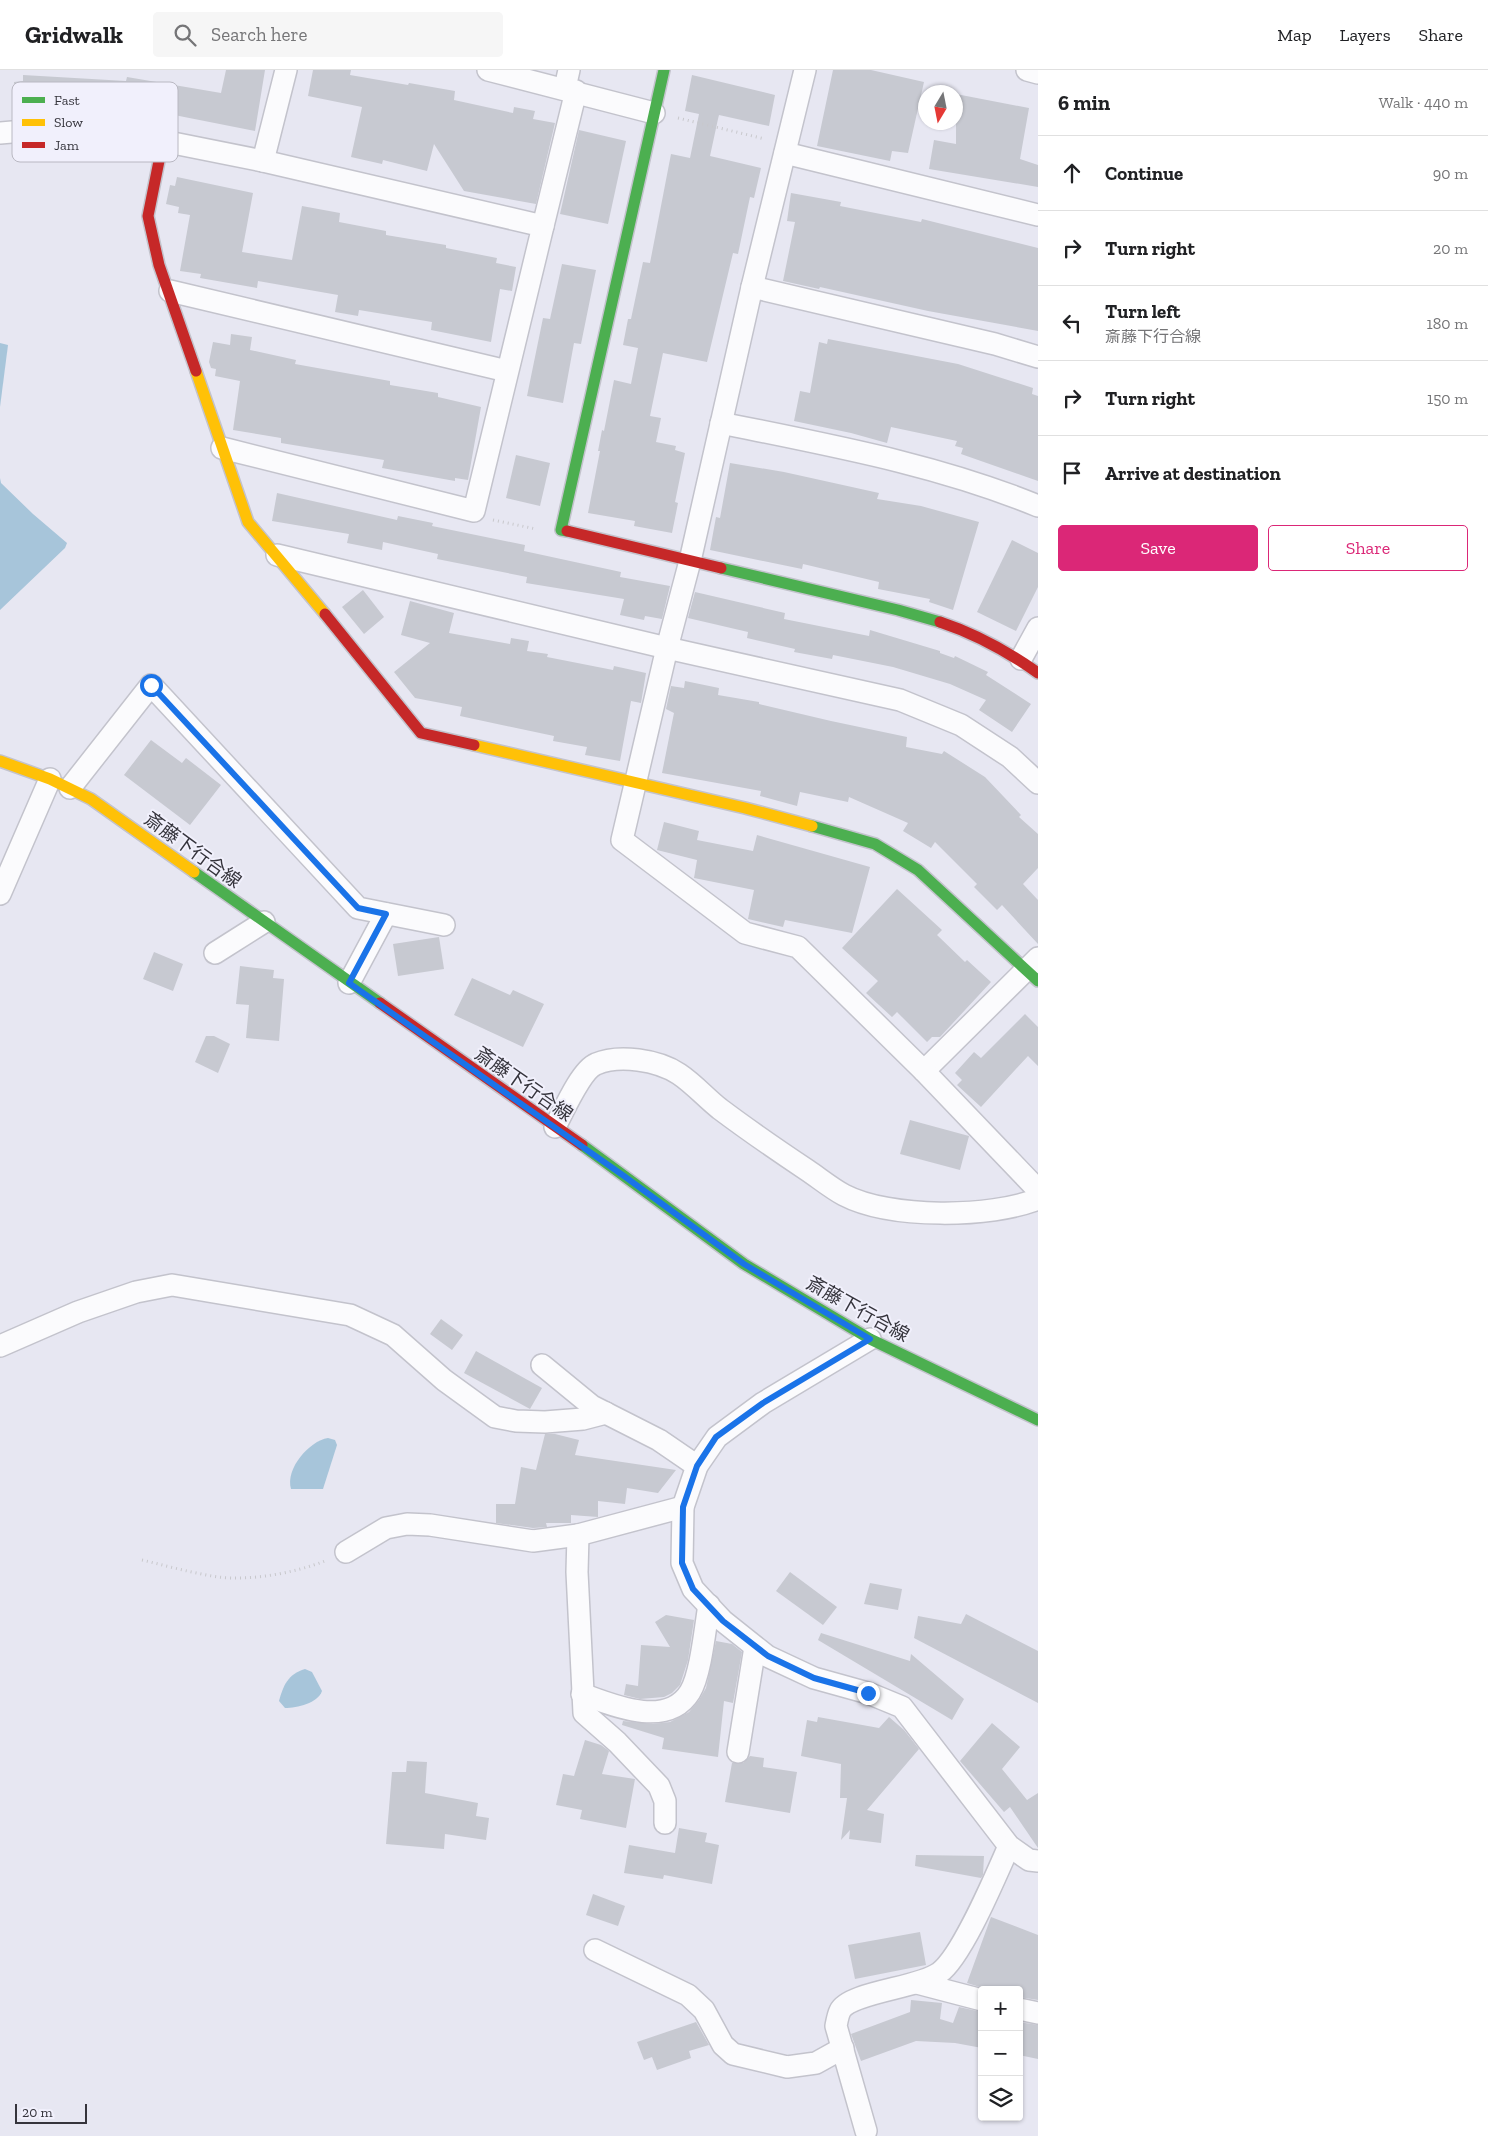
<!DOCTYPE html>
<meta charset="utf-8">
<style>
body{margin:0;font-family:"Zilla Slab","Noto Sans JP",serif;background:#f6f6f6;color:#202124}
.controls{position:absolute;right:15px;bottom:15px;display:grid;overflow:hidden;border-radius:5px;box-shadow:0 1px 4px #0004}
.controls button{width:45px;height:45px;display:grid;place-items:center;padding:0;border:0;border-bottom:1px solid #e0e0e0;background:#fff;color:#202124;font:25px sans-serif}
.compass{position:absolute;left:918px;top:15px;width:45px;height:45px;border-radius:50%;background:#fff;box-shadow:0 1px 4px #0004;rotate:190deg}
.scale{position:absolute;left:15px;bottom:12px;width:72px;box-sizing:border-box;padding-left:5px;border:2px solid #35343c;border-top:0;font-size:14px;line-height:18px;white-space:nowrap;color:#35343c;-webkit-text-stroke:4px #f1f0fc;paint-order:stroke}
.stop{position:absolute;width:15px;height:15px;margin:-11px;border:4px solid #1a73e8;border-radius:50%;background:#fff}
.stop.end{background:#1a73e8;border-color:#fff;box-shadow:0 1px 5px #0008}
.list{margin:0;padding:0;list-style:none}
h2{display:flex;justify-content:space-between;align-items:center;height:65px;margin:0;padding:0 20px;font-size:21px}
h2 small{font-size:16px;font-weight:400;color:#757577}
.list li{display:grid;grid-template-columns:32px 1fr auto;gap:15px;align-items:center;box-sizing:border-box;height:75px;padding:0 20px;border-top:1px solid #e0e0e0}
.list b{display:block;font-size:19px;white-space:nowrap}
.list p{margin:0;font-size:16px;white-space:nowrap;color:#757577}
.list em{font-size:16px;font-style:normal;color:#757577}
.actions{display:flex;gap:10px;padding:15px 20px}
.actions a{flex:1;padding:11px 0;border:1px solid #db2777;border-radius:5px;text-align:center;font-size:18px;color:#db2777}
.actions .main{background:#db2777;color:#fff}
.icon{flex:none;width:28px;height:28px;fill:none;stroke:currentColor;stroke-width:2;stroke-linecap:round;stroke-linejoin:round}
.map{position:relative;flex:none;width:1038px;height:2066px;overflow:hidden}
header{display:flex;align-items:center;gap:30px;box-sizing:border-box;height:70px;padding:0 25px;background:#fff;border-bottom:1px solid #e0e0e0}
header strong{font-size:24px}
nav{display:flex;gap:28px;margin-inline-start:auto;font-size:18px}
.search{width:350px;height:45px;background:#f6f6f6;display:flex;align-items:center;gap:12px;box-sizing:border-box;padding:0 18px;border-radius:5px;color:#757577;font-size:19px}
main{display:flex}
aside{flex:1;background:#fff}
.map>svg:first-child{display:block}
.water{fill:#a7c5da}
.building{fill:#c7c9d1}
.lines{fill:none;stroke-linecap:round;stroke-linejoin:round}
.street-casing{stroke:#c3c3cc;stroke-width:24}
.fast-casing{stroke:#c3c3cc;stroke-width:14}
.slow-casing{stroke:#c3c3cc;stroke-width:14}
.jam-casing{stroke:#c3c3cc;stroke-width:14}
.path{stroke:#c8c8cc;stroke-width:3;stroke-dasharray:1 4;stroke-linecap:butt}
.street{stroke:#fbfbfd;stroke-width:21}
.fast{stroke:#4caf50;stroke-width:11}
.slow{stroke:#ffc107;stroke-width:11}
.jam{stroke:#c62828;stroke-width:11}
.route{stroke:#1a73e8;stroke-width:6}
.labels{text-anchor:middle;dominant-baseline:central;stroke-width:4;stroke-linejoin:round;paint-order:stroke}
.street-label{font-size:19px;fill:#35343c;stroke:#f1f0fc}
.key{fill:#f1f0fc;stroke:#b9b8c2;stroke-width:1}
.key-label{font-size:14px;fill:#35343c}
</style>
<header>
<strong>Gridwalk</strong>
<div class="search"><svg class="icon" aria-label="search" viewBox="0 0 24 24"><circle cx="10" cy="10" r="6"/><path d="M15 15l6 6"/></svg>Search here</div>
<nav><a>Map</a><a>Layers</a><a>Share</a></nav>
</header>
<main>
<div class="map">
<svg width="1038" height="2066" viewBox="0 0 1038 2066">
<rect width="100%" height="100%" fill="#e7e7f2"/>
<g class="water">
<path d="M 0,273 L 8,275 L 0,337 Z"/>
<path d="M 0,408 L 1,413 L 33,444 L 67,473 L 65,478 L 0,540 Z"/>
<path d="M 328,1368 L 335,1370 L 337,1375 L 323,1419 L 291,1419 C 285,1399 309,1371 328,1368 Z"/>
<path d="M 305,1599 L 312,1602 L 322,1621 C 318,1633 297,1638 285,1638 L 279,1631 C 283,1616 288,1604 305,1599 Z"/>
</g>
<g class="building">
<path d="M 226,0 L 265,0 L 255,61 L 154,41 L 152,50 L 123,45 L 124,41 L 50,35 L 15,37 L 14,12 L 23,11 L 23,5 L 126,11 L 127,7 L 221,23 Z"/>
<path d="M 313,0 L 351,0 L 350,5 L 408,15 L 409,13 L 455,21 L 454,30 L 513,43 L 514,37 L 535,41 L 533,49 L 555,53 L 536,134 L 464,121 L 434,74 L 427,101 L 383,90 L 382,94 L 351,87 L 362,37 L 308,26 Z"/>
<path d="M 833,0 L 871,0 L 924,12 L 908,83 L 892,81 L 890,91 L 817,76 Z"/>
<path d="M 692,5 L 775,25 L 769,56 L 719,45 L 718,49 L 710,86 L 761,98 L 754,128 L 750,127 L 738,184 L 733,183 L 707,292 L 663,283 L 650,346 L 661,348 L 656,372 L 676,376 L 675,380 L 685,383 L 675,432 L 678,433 L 672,463 L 634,456 L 635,451 L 588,443 L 600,381 L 598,381 L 602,360 L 604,361 L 614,310 L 631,314 L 638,278 L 623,275 L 628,249 L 631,249 L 643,192 L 650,193 L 671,84 L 690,88 L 699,44 L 685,41 Z"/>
<path d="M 956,24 L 1029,38 L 1020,89 L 1038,95 L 1038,117 L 929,99 L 934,70 L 956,74 Z"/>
<path d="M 579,60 L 626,71 L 608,154 L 560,144 Z"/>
<path d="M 177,107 L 253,123 L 242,182 L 292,190 L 302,136 L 340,143 L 339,152 L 386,161 L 386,165 L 446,175 L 446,178 L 497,188 L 496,193 L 516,197 L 512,221 L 500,219 L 491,272 L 431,260 L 432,252 L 359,240 L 358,246 L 335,242 L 338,225 L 258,211 L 257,218 L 200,208 L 201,204 L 180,201 L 190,145 L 178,143 L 179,137 L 166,134 L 170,115 L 175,116 Z"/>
<path d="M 791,123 L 841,132 L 840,136 L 921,152 L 922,149 L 1038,178 L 1038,261 L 928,241 L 820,217 L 819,219 L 783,211 L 795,152 L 787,151 Z"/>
<path d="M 562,194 L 596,200 L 581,274 L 574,273 L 563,333 L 527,326 L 543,248 L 550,249 Z"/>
<path d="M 231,264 L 252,267 L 250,280 L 296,290 L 295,294 L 390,311 L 390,315 L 438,323 L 438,327 L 481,337 L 468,410 L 455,408 L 455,411 L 382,398 L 384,390 L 281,373 L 281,368 L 233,360 L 240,311 L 215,306 L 216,299 L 211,298 L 209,292 L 213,272 L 230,275 Z"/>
<path d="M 828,269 L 958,294 L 1033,318 L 1032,324 L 1038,326 L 1038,411 L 961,384 L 963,378 L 955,376 L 957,371 L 891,357 L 887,373 L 851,363 L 794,351 L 800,321 L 810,323 L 819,272 L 827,274 Z"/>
<path d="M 516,385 L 550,393 L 540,436 L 506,428 Z"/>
<path d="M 730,393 L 784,402 L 879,423 L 877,429 L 921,436 L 979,452 L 953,540 L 929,532 L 930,529 L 878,519 L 879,512 L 803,494 L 802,499 L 710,480 L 716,447 L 720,448 Z"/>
<path d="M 277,423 L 397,450 L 398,446 L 433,453 L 432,456 L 525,475 L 524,481 L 621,502 L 620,507 L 670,516 L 662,549 L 645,546 L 644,550 L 620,545 L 624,529 L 526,513 L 527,507 L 437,489 L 438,484 L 383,472 L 382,480 L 347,473 L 349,464 L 272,451 Z"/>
<path d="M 1012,470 L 1038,483 L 1038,517 L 1016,561 L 977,542 Z"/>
<path d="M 363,520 L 384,547 L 364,564 L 342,537 Z"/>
<path d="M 695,522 L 785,543 L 784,549 L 869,566 L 870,560 L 940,581 L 940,583 L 954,588 L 955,586 L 988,602 L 986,605 L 1031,634 L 1012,662 L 979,640 L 986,630 L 950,614 L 893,597 L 833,585 L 832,589 L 794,582 L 795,579 L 747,568 L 748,562 L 688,548 Z"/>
<path d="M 410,531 L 454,543 L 449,563 L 510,574 L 511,568 L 529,571 L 527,581 L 548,584 L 547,587 L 613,600 L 614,596 L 646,603 L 641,633 L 631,631 L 620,691 L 585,685 L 587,677 L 553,671 L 554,666 L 460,646 L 462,637 L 415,628 L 394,602 L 430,573 L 401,565 Z"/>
<path d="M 685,611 L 719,618 L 718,625 L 759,632 L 759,634 L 831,651 L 907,667 L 906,677 L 942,684 L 944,681 L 985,707 L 1021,745 L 1019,747 L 1038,764 L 1038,798 L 1023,814 L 1038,830 L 1038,874 L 1002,835 L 997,840 L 974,817 L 977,814 L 935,772 L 931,778 L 903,761 L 908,753 L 849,727 L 848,732 L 800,722 L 797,736 L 760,726 L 761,721 L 662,703 L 674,643 L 666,639 L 671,616 L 684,618 Z"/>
<path d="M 151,670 L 182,693 L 186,688 L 221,715 L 190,755 L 124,705 Z"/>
<path d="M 664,752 L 699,761 L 697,770 L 753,781 L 757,765 L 870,797 L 852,863 L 785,850 L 783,857 L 748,849 L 754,820 L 694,808 L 697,790 L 657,780 Z"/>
<path d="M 897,819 L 942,860 L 937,865 L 965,892 L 967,890 L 991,912 L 940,967 L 932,967 L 927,972 L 897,942 L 892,947 L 866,923 L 878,911 L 842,878 Z"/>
<path d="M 439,867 L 444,899 L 398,906 L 393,874 Z"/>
<path d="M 154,882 L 183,894 L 173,921 L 143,909 Z"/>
<path d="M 240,896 L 274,900 L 273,908 L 284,909 L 279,971 L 246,968 L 249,935 L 236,934 Z"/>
<path d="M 472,908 L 510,925 L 513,920 L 544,934 L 523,977 L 454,945 Z"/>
<path d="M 1025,944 L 1038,957 L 1038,996 L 1028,986 L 981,1037 L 957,1015 L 962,1010 L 955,1003 L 974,982 L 981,988 Z"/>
<path d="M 206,966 L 214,966 L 230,974 L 218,1003 L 195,992 Z"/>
<path d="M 910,1050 L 969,1066 L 960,1100 L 900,1084 Z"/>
<path d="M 441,1249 L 463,1265 L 452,1280 L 430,1264 Z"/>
<path d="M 476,1281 L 542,1318 L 530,1339 L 464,1303 Z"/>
<path d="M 545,1364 L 555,1364 L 579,1370 L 575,1385 L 676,1400 L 658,1423 L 627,1418 L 625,1434 L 598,1431 L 598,1447 L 571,1445 L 571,1453 L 546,1453 L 547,1457 L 533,1458 L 496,1453 L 496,1434 L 515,1434 L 521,1397 L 536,1400 Z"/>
<path d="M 790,1502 L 837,1537 L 823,1555 L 776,1521 Z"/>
<path d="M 870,1513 L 902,1519 L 898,1540 L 864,1534 Z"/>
<path d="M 966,1544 L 1038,1581 L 1038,1633 L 914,1568 L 918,1546 L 961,1554 Z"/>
<path d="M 666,1545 L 694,1550 L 688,1590 L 680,1615 L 672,1623 L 664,1627 L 640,1629 L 624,1625 L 626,1614 L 638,1616 L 641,1575 L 670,1577 L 655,1552 Z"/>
<path d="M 821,1563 L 910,1591 L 911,1584 L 964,1629 L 952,1650 L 818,1570 Z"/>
<path d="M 716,1571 L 732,1574 L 742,1582 L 733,1633 L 724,1631 L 718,1687 L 662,1679 L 664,1668 L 622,1655 L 623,1651 L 653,1654 L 670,1652 L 689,1642 L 699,1630 L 706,1618 Z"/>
<path d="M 818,1647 L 879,1658 L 889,1647 L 904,1660 L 919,1679 L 867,1740 L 884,1744 L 881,1773 L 849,1769 L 850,1760 L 841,1770 L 847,1728 L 840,1728 L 841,1694 L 801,1686 L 807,1650 L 817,1652 Z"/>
<path d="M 992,1653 L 1020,1677 L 1002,1699 L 1027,1730 L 1038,1723 L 1038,1778 L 1010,1737 L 1004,1742 L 960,1691 Z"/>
<path d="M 585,1670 L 601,1675 L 609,1681 L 602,1704 L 635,1709 L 626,1758 L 580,1749 L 582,1740 L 556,1735 L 563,1704 L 574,1706 Z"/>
<path d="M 750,1686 L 764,1688 L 763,1697 L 797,1702 L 790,1743 L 725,1732 L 732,1693 L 743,1693 Z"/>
<path d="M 407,1691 L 427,1692 L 425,1723 L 478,1733 L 476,1746 L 489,1748 L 486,1770 L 445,1764 L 444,1779 L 386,1774 L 392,1702 L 406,1702 Z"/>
<path d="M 679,1758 L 707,1763 L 705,1772 L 719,1775 L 712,1814 L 664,1805 L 663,1809 L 624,1803 L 629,1775 L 675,1783 Z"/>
<path d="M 916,1785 L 984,1786 L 983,1805 L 981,1808 L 915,1796 Z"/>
<path d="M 593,1824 L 625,1836 L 618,1856 L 586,1845 Z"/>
<path d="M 991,1847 L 1038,1865 L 1038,1930 L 1019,1927 L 1019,1920 L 989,1920 L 967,1913 Z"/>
<path d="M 920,1862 L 926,1895 L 855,1909 L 848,1875 Z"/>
<path d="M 911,1930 L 942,1933 L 940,1949 L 953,1953 L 959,1937 L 982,1942 L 982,1978 L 955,1973 L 916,1971 L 861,1991 L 851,1964 L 910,1942 Z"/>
<path d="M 696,1952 L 709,1975 L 689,1981 L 691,1988 L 657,2000 L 652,1987 L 644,1990 L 637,1972 Z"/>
<path d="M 1019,1952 L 1038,1955 L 1038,1989 L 1019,1985 Z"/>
</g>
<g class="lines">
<g class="street-casing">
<g id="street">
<path d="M 488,0 L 654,43"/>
<path d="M 805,0 L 752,217 L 690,491 L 667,578 L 622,770 L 745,863 L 798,877 L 924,1001 L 1038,888"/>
<path d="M 1027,0 L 1038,3"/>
<path d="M 565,18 L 569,0"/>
<path d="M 0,63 L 35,60 L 77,59 L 163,71 L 263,91 L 543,156 L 474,441 L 222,378"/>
<path d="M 785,83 L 1038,145"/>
<path d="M 263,91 L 286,0"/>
<path d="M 543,156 L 576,21"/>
<path d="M 752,217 L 995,274 L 1038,287"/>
<path d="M 170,221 L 507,301"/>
<path d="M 721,353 C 828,375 936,394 1038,436"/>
<path d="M 277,485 L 667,578 L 900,630 L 961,655 L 1010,687 L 1038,713"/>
<path d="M 1021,589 L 1038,558"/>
<path d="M 70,718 L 151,615 L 358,838 L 444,855"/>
<path d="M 0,824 L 50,709"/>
<path d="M 215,883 L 264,852"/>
<path d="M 349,913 L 386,844"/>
<path d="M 924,1001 L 1038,1120"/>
<path d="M 555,1057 C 563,1042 581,1000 596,994 C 619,984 658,990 679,1004 C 694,1014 706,1028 720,1039 C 748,1060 777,1080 807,1100 C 819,1108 831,1118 844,1125 C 890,1149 991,1148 1038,1129"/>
<path d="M 870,1269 L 763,1333 L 717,1367 L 697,1396 L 683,1437 L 682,1493 L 693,1519 L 723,1551 L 767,1586 L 814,1608 L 868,1623 L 902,1637 L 1009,1776 L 1029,1790 L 1038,1791"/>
<path d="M 0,1276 L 78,1242 L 136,1222 L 172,1215 L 350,1245 L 393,1265 L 444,1310 L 495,1347 L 516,1351 L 545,1352 L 583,1349 L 606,1343"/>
<path d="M 542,1295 L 592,1336 L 659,1370 L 697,1396"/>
<path d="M 346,1482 L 386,1458 L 407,1454 L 430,1455 L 533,1471 L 578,1465"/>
<path d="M 582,1624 C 612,1635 667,1659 690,1622 C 701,1604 705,1558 709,1535"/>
<path d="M 738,1682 L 755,1577"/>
<path d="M 665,1753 L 665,1731 L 659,1716 L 617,1672 L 584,1643 L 577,1502 L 578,1465 L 683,1437"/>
<path d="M 595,1880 L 688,1925 L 704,1940 L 723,1975 L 733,1984 L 787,1997 L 816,1993 L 843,1978"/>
<path d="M 917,1913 L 982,1930"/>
<path d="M 1019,1939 L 1038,1943"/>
<path d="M 866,2061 L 836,1956 C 837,1951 838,1945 840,1941 C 849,1922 919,1918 939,1903 C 962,1887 996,1805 1009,1776"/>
</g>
</g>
<g class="fast-casing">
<g id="fast">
<path d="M 567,461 L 561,460 L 664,0"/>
<path d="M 721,498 L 898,540 L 940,552"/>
<path d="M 812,756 L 875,774 L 918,800 L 1038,911"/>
<path d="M 194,802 L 380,933"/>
<path d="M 582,1075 L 744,1194 L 870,1269 L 1038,1350"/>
</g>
</g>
<g class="slow-casing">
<g id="slow">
<path d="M 196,301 L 248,452 L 325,544"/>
<path d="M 474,675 L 745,738 L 812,756"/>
<path d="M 0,691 L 50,709 L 91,729 L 194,802"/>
</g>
</g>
<g class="jam-casing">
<g id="jam">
<path d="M 163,71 L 148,146 L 159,195 L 196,301"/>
<path d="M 567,461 L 721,498"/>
<path d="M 325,544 L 421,663 L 474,675"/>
<path d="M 940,552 C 976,564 1007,581 1038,603"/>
<path d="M 380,933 L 582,1075"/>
</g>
</g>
<g class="path">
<path d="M 678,48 L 765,69"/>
<path d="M 493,450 L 536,459"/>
<path d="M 142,1490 C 167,1496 192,1503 218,1507 C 251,1511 294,1503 325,1491"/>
</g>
<use href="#street" class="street"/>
<use href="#fast" class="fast"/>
<use href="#slow" class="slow"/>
<use href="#jam" class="jam"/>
</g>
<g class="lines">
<path class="route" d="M 151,615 L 358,838 L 386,844 L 349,913 L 624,1106 L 744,1194 L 870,1269 L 763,1333 L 716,1367 L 697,1396 L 683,1437 L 682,1493 L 693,1519 L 723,1551 L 768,1586 L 814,1608 L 868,1623"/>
</g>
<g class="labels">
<g class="street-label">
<text transform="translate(193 780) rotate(36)">斎藤下行合線</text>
<text transform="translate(524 1014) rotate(35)">斎藤下行合線</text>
<text transform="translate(858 1239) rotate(29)">斎藤下行合線</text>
</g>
</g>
<rect x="12" y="12" width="166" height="80" rx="8" class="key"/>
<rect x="22" y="27" width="23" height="6" fill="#4caf50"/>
<rect x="22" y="49" width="23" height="7" fill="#ffc107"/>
<rect x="22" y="72" width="23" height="6" fill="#c62828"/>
<g class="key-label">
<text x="54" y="35">Fast</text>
<text x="54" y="57">Slow</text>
<text x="54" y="80">Jam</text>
</g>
</svg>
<div class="controls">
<button>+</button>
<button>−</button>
<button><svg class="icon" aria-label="layers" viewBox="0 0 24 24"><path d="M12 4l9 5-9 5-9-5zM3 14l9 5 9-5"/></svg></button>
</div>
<svg class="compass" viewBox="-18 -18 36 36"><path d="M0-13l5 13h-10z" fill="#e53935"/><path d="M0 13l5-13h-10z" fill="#757577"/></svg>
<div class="scale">20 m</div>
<div class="stop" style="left:151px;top:615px"></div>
<div class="stop end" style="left:868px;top:1623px"></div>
</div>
<aside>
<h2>6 min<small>Walk · 440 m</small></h2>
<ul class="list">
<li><svg class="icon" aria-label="ahead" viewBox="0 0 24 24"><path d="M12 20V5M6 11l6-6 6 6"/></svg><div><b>Continue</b></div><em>90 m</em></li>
<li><svg class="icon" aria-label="right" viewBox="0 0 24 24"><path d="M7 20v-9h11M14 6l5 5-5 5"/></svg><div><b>Turn right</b></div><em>20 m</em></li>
<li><svg class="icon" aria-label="left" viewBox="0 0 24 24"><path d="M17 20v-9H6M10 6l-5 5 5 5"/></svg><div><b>Turn left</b><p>斎藤下行合線</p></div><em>180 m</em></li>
<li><svg class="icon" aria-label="right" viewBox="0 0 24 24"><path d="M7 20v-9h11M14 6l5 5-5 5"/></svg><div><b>Turn right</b></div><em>150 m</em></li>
<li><svg class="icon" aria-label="arrive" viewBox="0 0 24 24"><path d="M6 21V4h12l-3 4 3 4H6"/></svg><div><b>Arrive at destination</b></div></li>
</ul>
<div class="actions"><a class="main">Save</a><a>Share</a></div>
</aside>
</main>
